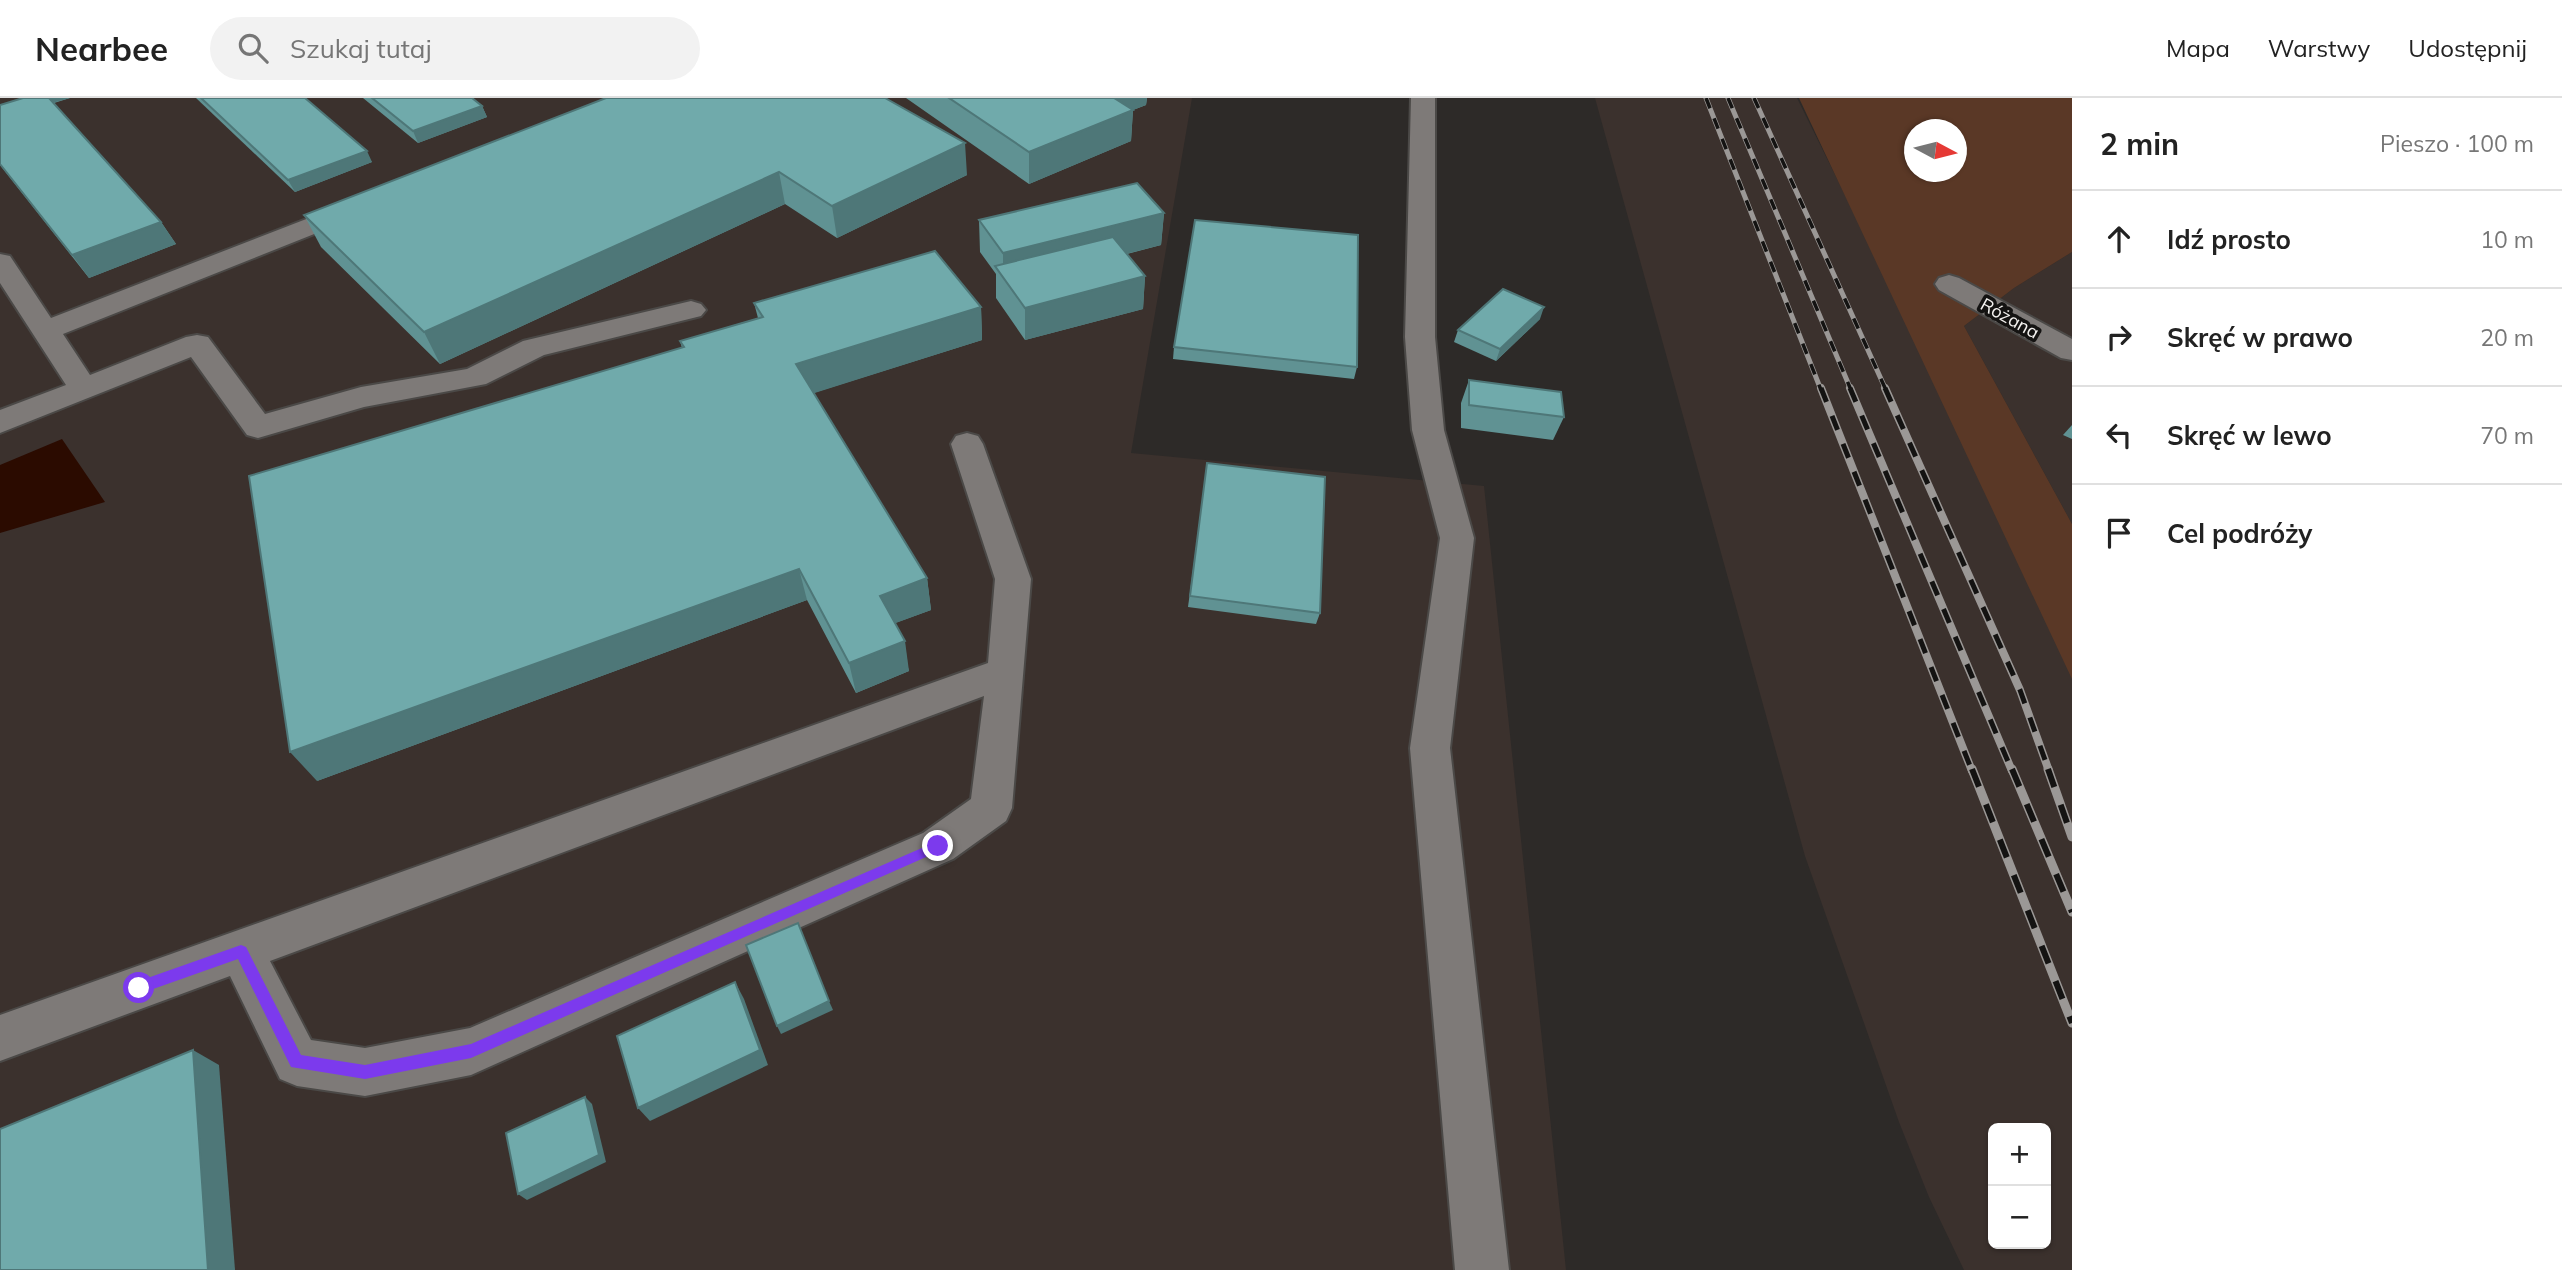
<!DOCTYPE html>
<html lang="pl">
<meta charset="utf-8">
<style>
body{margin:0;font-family:Mulish,sans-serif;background:#f2f2f2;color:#222}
.controls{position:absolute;right:21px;bottom:21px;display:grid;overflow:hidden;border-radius:10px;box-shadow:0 2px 5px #0004}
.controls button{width:63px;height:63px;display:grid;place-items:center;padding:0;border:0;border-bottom:2px solid #e0e0e0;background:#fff;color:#222;font:35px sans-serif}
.compass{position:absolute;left:1904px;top:21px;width:63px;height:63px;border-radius:50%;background:#fff;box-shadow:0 2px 5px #0004;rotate:97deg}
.stop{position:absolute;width:21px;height:21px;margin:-16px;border:5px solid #7c3aed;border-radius:50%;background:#fff}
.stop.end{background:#7c3aed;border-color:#fff;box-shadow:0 2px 7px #0008}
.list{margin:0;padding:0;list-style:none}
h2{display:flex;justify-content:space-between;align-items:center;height:91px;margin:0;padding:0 28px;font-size:30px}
h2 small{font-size:23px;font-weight:400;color:#767676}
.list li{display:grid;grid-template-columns:46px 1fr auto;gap:21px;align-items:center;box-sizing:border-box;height:98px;padding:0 28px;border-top:2px solid #e0e0e0}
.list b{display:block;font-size:26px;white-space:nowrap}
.list em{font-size:23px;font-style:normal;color:#767676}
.icon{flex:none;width:38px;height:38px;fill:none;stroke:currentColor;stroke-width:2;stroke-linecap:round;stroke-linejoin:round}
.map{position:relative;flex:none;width:2072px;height:1172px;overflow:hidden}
header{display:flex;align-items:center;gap:42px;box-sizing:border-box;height:98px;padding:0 35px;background:#fff;border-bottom:2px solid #e0e0e0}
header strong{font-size:33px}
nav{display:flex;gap:38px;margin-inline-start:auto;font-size:24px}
.search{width:490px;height:63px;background:#f2f2f2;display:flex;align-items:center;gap:18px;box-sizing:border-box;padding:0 24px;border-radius:38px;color:#767676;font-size:26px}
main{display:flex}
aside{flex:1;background:#fff}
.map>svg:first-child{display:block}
.built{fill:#3b312d;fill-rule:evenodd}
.green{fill:#5a3826;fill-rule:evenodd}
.water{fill:#2b0b00}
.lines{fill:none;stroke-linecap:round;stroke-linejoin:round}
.minor-casing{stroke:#4b4947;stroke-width:4}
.minor{fill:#7e7a78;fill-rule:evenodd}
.rail-far2-casing{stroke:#9b9896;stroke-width:5}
.rail-far1-casing{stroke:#9b9896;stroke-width:8}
.rail-casing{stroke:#9b9896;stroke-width:9}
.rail-far2{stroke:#141312;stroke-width:3.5;stroke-dasharray:11;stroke-linecap:butt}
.rail-far1{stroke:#141312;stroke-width:5;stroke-dasharray:15;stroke-linecap:butt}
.rail{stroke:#141312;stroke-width:6;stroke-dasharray:19;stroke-linecap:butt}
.wall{fill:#609293}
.shaded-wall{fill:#4e7778}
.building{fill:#70aaab;stroke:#4e7778;stroke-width:2}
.route{fill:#7c3aed}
.labels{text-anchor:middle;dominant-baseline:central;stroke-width:7;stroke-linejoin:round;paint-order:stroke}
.far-street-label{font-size:18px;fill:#f4f2f0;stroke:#141312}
</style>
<header>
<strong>Nearbee</strong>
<div class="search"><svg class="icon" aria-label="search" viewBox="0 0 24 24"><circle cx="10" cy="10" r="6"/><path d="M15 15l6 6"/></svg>Szukaj tutaj</div>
<nav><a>Mapa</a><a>Warstwy</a><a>Udostępnij</a></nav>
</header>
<main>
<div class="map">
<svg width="2072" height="1172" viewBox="0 0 2072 1172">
<rect width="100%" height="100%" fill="#2d2a28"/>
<g class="built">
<path d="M 0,0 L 1192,0 L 1131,355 L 1484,388 L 1566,1172 L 0,1172 Z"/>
<path d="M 1595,0 L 1797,0 L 2072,555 L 2072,1172 L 1964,1172 L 1929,1099 L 1899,1024 L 1805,758 ZM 1993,1030 L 2046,1030 L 2046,1146 L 1993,1146 Z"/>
<path d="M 2072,154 L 2072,426 L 1964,228 L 2014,190 Z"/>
</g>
<path class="green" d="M 1799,0 L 2072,0 L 2072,154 L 2014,190 L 1964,228 L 2072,426 L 2072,581 ZM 1914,32 L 1956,32 L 1956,74 L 1914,74 Z"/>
<path class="water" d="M 62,341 L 105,404 L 0,435 L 0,367 Z"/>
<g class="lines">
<g class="minor-casing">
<g id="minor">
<path d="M 1411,0 L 1435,0 L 1435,239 L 1444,332 L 1474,440 L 1450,650 L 1509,1172 L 1455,1172 L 1410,650 L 1440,440 L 1412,332 L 1405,239 Z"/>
<path d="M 358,101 L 367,103 L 371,109 L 367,115 L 63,236 L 90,277 L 186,239 L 197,237 L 208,239 L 265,316 L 361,289 L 467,271 L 523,243 L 691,203 L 701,206 L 706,212 L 701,218 L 544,257 L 486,286 L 364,309 L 258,340 L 247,337 L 191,259 L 0,335 L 0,312 L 66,287 L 0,185 L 0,156 L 10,158 L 51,220 Z"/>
<path d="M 1949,177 L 1959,180 L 2072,241 L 2072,262 L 2061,260 L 1939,192 L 1935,186 L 1939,180 Z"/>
<path d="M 967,335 L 978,338 L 983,346 L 1031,481 L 1012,710 L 1006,723 L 953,761 L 471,977 L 365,998 L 297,988 L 280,981 L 230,878 L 0,963 L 0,917 L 988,565 L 995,481 L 951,346 L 956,338 ZM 984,598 L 971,701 L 923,735 L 470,930 L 365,950 L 311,942 L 270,863 Z"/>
</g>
</g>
<use href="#minor" class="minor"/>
<g class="rail-far2-casing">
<g id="rail-far2">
<path d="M 1706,0 L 1821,292"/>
<path d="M 1728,0 L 1851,292"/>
<path d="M 1754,0 L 1886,292"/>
</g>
</g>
<g class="rail-far1-casing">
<g id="rail-far1">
<path d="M 1821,290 L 1972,673"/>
<path d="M 1850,290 L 2012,673"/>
<path d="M 1885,290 L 2020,592 L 2049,673"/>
</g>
</g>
<g class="rail-casing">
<g id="rail">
<path d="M 1972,671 L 2072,925"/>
<path d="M 2012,671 L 2072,814"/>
<path d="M 2048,671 L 2072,739"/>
</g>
</g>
<use href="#rail-far2" class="rail-far2"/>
<use href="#rail-far1" class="rail-far1"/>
<use href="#rail" class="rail"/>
</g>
<g class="wall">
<path d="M 23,0 L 70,0 L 54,5 L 161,124 L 176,146 L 89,180 L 0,67 L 0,7 Z"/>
<path d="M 196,0 L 305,0 L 372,64 L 295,94 Z"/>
<path d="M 363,0 L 472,0 L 482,8 L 487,19 L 418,45 Z"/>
<path d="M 606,0 L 967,77 L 837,140 L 785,106 L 440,266 L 321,149 L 304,117 Z"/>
<path d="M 906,0 L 1147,0 L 1146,7 L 1133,12 L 1131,43 L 1029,86 Z"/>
<path d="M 1164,115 L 1161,147 L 1127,156 L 1145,178 L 1143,211 L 1025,242 L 996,200 L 996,176 L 980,154 L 979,122 Z"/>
<path d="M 754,205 L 981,209 L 982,242 L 813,295 L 927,480 L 931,512 L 895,525 L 909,573 L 856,595 L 807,502 L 317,683 L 682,250 L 680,243 L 758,220 Z"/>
<path d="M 1540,221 L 1496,263 L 1454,244 L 1458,232 Z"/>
<path d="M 1174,249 L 1357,269 L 1354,281 L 1173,261 Z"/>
<path d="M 1469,282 L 1564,319 L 1553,342 L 1461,330 L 1461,305 Z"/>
<path d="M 2072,327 L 2072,341 L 2063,337 Z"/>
<path d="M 1207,365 L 1320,515 L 1316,526 L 1188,509 Z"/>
</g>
<g class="shaded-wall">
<path d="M 48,0 L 70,0 L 52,5 Z"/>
<path d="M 1103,0 L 1147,0 L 1146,7 L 1133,12 L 1131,43 L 1029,86 L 1029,54 Z"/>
<path d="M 482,8 L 487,19 L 418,45 L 413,33 Z"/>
<path d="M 965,45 L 967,77 L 837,140 L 832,108 Z"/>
<path d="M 367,53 L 372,64 L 295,94 L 288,82 Z"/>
<path d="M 779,74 L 785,106 L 440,266 L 424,234 Z"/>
<path d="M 1164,115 L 1161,147 L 1008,186 L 1003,179 L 1003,155 Z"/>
<path d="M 161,124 L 176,146 L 89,180 L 72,157 Z"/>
<path d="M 1145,178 L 1143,211 L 1025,242 L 1025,210 Z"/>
<path d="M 981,209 L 982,242 L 802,299 L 796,266 Z"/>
<path d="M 1544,209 L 1540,221 L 1496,263 L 1500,251 Z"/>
<path d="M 799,471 L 807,502 L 317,683 L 290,654 Z"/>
<path d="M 927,480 L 931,512 L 885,529 L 880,498 Z"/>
<path d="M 905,543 L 909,573 L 856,595 L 849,565 Z"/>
<path d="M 735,884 L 744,901 L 768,967 L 650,1023 L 638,1010 Z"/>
<path d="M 829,903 L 833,912 L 781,936 L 777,928 Z"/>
<path d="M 193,952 L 219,967 L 235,1172 L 208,1172 Z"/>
<path d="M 585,999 L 592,1006 L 606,1064 L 527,1102 L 518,1096 Z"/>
</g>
<g class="building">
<path d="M 23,0 L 49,0 L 161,124 L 72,157 L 0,66 L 0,7 Z"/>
<path d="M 201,0 L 305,0 L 367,53 L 288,82 Z"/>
<path d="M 372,0 L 472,0 L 482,8 L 413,33 Z"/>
<path d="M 606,0 L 885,0 L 965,45 L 832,108 L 779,74 L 424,234 L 304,117 Z"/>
<path d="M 949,0 L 1114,0 L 1133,12 L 1029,54 Z"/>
<path d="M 1137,85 L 1164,115 L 1003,155 L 979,122 Z"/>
<path d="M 1195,122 L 1358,137 L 1357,269 L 1174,249 Z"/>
<path d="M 1113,139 L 1145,178 L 1025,210 L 995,168 Z"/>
<path d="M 935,153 L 981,209 L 796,266 L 927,480 L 880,498 L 905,543 L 849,565 L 799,471 L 290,654 L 249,378 L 684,249 L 680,243 L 763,219 L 754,205 Z"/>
<path d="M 1503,191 L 1544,209 L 1500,251 L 1458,232 Z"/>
<path d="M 1469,282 L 1561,294 L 1564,319 L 1469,307 Z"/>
<path d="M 1207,365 L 1325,379 L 1320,515 L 1190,498 Z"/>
<path d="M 798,825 L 829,903 L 777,928 L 746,847 Z"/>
<path d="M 735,884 L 760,952 L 638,1010 L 617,938 Z"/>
<path d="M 193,952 L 208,1172 L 0,1172 L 0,1031 Z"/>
<path d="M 585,999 L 599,1057 L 518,1096 L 506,1035 Z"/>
</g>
<path class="route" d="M 938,743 L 944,748 L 942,752 L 471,960 L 365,981 L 291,969 L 238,861 L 139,896 L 132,890 L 139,883 L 241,847 L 246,849 L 301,957 L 365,967 L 471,946 Z"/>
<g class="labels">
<g class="far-street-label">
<text transform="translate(2010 220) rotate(29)">Różana</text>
</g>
</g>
</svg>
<div class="controls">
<button>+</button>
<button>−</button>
</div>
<svg class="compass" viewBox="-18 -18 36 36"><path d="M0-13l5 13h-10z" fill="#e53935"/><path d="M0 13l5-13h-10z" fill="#767676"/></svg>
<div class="stop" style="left:139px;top:890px"></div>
<div class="stop end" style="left:938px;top:748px"></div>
</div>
<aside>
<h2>2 min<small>Pieszo · 100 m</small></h2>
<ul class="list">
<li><svg class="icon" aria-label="ahead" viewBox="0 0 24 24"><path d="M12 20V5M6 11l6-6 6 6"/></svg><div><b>Idź prosto</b></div><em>10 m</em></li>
<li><svg class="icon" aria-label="right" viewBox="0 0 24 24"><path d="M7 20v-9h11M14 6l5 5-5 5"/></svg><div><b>Skręć w prawo</b></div><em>20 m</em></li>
<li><svg class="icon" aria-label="left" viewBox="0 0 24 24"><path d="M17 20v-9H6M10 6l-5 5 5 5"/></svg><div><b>Skręć w lewo</b></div><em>70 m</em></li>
<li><svg class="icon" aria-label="arrive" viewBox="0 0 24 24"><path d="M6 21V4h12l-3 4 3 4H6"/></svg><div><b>Cel podróży</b></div></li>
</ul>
</aside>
</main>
